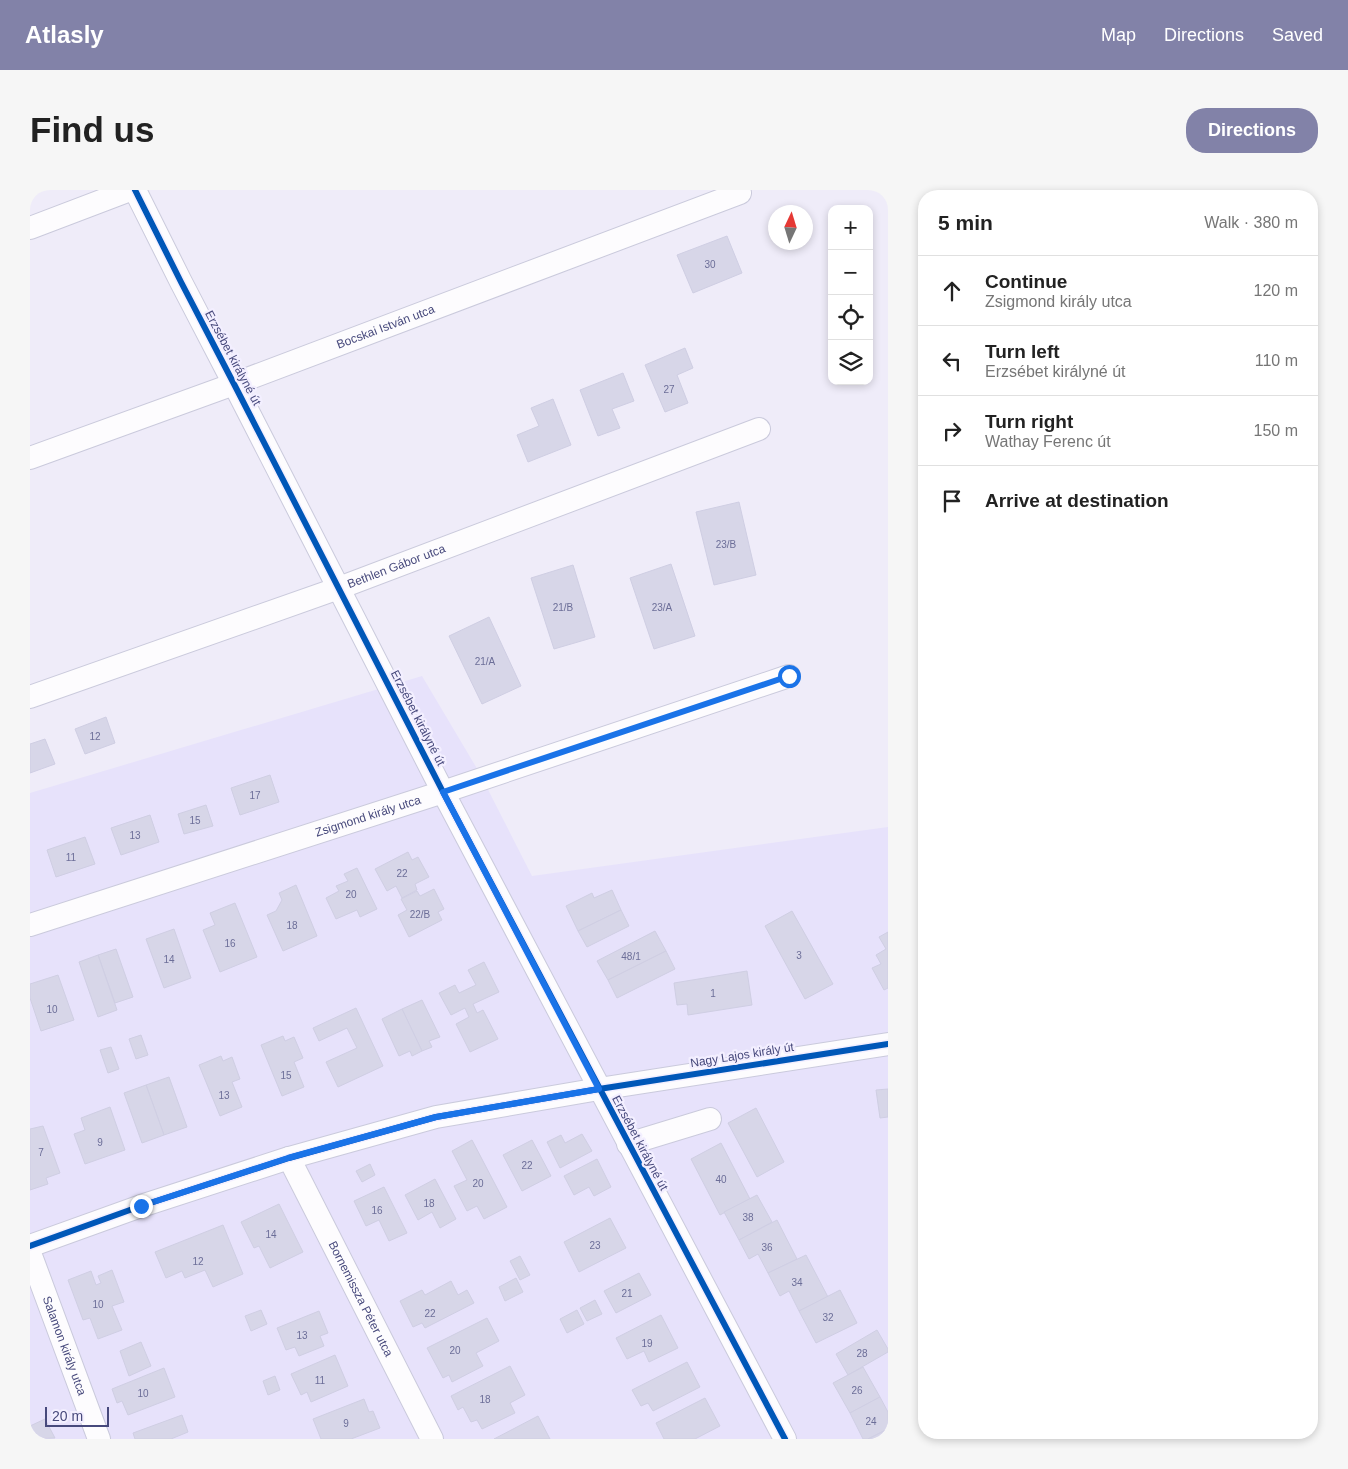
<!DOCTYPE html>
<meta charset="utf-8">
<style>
body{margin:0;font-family:Arial,sans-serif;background:#f6f6f6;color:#222}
.controls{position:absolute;right:15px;top:15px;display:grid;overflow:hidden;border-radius:10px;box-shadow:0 2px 8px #0003}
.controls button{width:45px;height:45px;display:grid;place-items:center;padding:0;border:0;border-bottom:1px solid #e0e0e0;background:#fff;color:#222;font:25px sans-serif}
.compass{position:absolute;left:738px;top:15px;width:45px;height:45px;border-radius:50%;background:#fff;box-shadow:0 2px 8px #0003;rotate:4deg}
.scale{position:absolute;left:15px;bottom:12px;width:64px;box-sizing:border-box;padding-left:5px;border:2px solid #47497c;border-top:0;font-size:14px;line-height:18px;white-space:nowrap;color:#47497c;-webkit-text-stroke:4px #f3efff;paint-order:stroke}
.stop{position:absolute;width:15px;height:15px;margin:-11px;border:4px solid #1a73e8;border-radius:50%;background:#fff}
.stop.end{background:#1a73e8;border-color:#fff;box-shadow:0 1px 5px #0008}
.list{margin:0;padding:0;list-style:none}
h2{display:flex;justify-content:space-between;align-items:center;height:65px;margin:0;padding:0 20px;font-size:21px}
h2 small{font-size:16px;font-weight:400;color:#767676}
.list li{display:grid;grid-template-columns:32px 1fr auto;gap:15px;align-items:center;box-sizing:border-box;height:70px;padding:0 20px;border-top:1px solid #e0e0e0}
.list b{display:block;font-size:19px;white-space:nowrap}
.list p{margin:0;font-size:16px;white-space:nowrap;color:#767676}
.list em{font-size:16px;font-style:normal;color:#767676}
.icon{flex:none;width:28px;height:28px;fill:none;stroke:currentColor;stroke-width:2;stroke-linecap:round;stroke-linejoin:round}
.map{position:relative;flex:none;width:858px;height:1249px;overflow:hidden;border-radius:20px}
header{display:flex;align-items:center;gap:30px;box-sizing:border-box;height:70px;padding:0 25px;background:#8282a8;color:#fff}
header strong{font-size:24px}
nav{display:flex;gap:28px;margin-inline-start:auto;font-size:18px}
.intro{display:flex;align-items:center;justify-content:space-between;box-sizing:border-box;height:120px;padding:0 30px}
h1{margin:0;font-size:35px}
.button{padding:12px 22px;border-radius:20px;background:#8282a8;color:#fff;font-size:18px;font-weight:700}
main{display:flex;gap:30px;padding:0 30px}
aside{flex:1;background:#fff;border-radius:20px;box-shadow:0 2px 8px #0003}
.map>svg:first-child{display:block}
.residential{fill:#e7e2fb}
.building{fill:#d7d6e8;stroke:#cfcee3}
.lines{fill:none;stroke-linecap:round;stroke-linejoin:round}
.minor-casing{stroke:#cacadc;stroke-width:24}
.minor{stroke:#fdfcfe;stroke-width:22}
.cycleway-casing{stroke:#f3efff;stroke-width:9}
.cycleway{stroke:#0057b8;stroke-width:6}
.route{stroke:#1a73e8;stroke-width:6}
.labels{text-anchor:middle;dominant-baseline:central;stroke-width:4.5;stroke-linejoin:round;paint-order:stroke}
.number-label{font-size:10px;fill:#6c6e98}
.street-label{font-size:12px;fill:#47497c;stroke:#f3efff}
</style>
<header>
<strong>Atlasly</strong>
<nav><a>Map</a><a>Directions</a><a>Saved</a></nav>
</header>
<div class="intro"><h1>Find us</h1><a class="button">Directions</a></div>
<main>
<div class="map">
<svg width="858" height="1249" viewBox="0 0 858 1249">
<rect width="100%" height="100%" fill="#efecf9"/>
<path class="residential" d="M 392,486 L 449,582 L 502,686 L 858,637 L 858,1249 L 0,1249 L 0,603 Z"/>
<g class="building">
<path d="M 697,46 L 712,83 L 663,103 L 647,65 Z"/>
<path d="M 655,158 L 663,178 L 647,185 L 658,213 L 635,222 L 615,175 Z"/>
<path d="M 593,183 L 604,211 L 582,219 L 590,238 L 568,246 L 550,200 Z"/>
<path d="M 523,209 L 541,255 L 498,272 L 487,245 L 509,236 L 501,218 Z"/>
<path d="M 709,312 L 726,385 L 684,395 L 666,322 Z"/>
<path d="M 641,374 L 665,446 L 624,459 L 600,388 Z"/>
<path d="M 543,375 L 565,447 L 524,459 L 501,388 Z"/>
<path d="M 459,427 L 491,496 L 452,514 L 419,446 Z"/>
<path d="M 76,527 L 85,553 L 55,564 L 45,539 Z"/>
<path d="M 15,549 L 25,574 L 0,583 L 0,554 Z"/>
<path d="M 240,585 L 249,612 L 210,625 L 201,598 Z"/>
<path d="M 176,615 L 183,636 L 154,644 L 148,624 Z"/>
<path d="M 120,625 L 129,652 L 91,665 L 81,638 Z"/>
<path d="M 55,647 L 65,674 L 26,687 L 17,660 Z"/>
<path d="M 378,662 L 382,670 L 388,667 L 399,687 L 385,694 L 387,700 L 372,708 L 366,696 L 357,701 L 345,679 Z"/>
<path d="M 327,678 L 347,719 L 330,727 L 327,720 L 306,729 L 296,708 L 309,701 L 306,696 L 318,691 L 314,684 Z"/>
<path d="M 266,695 L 287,746 L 253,761 L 237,725 L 246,721 L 252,710 L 249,703 Z"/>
<path d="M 404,699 L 414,719 L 408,722 L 412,730 L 379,747 L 368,725 L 377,720 L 371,709 L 387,701 L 390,706 Z"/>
<path d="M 582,700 L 591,720 L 548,741 L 536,716 L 562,703 L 564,708 Z"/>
<path d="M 205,713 L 227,767 L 190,782 L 173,740 L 185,735 L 180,723 Z"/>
<path d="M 591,720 L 599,736 L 557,757 L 548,741 Z"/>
<path d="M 762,721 L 803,794 L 775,809 L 735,736 Z"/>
<path d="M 144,739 L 161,788 L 134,798 L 116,749 Z"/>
<path d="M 625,741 L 636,761 L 578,790 L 567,771 Z"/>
<path d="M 858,742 L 858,798 L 854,800 L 842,778 L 851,774 L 846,765 L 856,759 L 849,747 Z"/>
<path d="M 86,759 L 103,807 L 85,813 L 68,765 Z"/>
<path d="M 636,761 L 645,779 L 587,808 L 578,790 Z"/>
<path d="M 68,765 L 87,820 L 68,827 L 49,772 Z"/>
<path d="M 454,772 L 469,802 L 443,814 L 447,823 L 453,820 L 468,849 L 440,862 L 426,834 L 439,827 L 435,818 L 421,825 L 409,803 L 425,795 L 429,803 L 446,795 L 438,780 Z"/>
<path d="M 717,781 L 722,815 L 658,825 L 657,814 L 647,815 L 644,793 Z"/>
<path d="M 28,785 L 44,830 L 11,841 L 0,808 L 0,794 Z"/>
<path d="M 392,810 L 410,847 L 399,851 L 402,857 L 392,861 L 372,819 Z"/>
<path d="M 326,818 L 353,876 L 308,897 L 296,872 L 327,858 L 317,838 L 289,851 L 283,838 Z"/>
<path d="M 372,819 L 392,861 L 382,866 L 380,861 L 369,866 L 352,829 Z"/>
<path d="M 111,845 L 118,865 L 106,869 L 99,849 Z"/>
<path d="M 253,846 L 255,851 L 264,847 L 273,868 L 264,872 L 274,897 L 252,906 L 231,855 Z"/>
<path d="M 81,857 L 89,879 L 78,883 L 70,860 Z"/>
<path d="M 191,866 L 193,871 L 202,867 L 210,889 L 202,892 L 212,917 L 190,926 L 169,875 Z"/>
<path d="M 139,887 L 157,937 L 134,945 L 116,895 Z"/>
<path d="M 116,895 L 134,945 L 112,953 L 94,903 Z"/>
<path d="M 858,899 L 858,927 L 850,928 L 846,900 Z"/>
<path d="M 80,917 L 95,960 L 55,974 L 44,944 L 55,940 L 51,928 Z"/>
<path d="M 726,918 L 754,972 L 727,987 L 698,933 Z"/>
<path d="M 13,936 L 30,983 L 16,988 L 18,994 L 0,1000 L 0,939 Z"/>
<path d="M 552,944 L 562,961 L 530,978 L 517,952 L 531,945 L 535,953 Z"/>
<path d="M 442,950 L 477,1017 L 454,1029 L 447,1016 L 437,1021 L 424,996 L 437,990 L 422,961 Z"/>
<path d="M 502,950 L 521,986 L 492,1001 L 473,965 Z"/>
<path d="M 691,953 L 720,1009 L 690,1025 L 661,969 Z"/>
<path d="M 567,969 L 581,997 L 564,1006 L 559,997 L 544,1005 L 534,986 Z"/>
<path d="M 340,974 L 345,985 L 332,992 L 326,981 Z"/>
<path d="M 405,989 L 426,1029 L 410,1038 L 402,1022 L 388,1030 L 375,1005 Z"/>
<path d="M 354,997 L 377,1043 L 359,1051 L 349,1030 L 336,1036 L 324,1011 Z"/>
<path d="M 727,1005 L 742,1032 L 709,1050 L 694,1022 Z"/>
<path d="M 249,1014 L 273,1062 L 240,1078 L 229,1056 L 224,1058 L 211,1032 Z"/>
<path d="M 580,1028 L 596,1058 L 549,1082 L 534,1052 Z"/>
<path d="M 747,1030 L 767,1069 L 738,1083 L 728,1064 L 719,1069 L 709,1050 Z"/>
<path d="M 193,1035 L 213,1084 L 183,1097 L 175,1080 L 155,1088 L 152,1081 L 136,1088 L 125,1062 Z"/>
<path d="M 776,1065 L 798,1107 L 769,1121 L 759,1101 L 750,1106 L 738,1083 Z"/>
<path d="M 490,1066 L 500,1085 L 490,1090 L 480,1071 Z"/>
<path d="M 82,1080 L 94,1112 L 82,1116 L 92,1140 L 68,1149 L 60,1128 L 53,1130 L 38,1090 L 61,1081 L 66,1095 L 71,1093 L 68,1086 Z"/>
<path d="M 609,1083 L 621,1105 L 586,1123 L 574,1101 Z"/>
<path d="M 486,1088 L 493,1102 L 475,1111 L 469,1097 Z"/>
<path d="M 421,1091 L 428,1105 L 437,1100 L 444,1113 L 395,1138 L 392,1133 L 383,1137 L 370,1111 L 392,1100 L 395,1105 Z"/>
<path d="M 810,1100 L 827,1133 L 786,1153 L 769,1121 Z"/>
<path d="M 565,1110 L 572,1124 L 557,1131 L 550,1118 Z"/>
<path d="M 231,1120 L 237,1134 L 221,1141 L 215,1126 Z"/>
<path d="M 547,1120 L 554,1134 L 537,1143 L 530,1129 Z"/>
<path d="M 289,1121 L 298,1143 L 290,1146 L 294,1156 L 269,1166 L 265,1157 L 256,1160 L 247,1138 Z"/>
<path d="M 631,1125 L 648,1158 L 619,1172 L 614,1161 L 597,1169 L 586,1148 Z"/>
<path d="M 457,1128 L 469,1151 L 446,1163 L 453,1176 L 422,1192 L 419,1185 L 413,1188 L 397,1158 Z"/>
<path d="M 847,1140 L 858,1159 L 858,1162 L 818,1185 L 806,1164 Z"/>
<path d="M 111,1152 L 121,1176 L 99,1186 L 90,1161 Z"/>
<path d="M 305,1165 L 318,1196 L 281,1212 L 277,1202 L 271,1205 L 261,1184 Z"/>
<path d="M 657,1172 L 670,1197 L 623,1221 L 618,1213 L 611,1216 L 602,1200 Z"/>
<path d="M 480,1176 L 495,1205 L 480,1213 L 485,1223 L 452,1239 L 447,1230 L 441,1232 L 433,1217 L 428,1220 L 421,1206 Z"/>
<path d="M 833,1177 L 850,1207 L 820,1223 L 803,1193 Z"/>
<path d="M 134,1178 L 145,1207 L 98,1225 L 92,1211 L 87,1213 L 82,1199 Z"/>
<path d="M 245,1186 L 250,1200 L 238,1205 L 233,1191 Z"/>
<path d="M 850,1207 L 858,1222 L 858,1239 L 838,1249 L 833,1249 L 820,1223 Z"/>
<path d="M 675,1208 L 690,1236 L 665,1249 L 634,1249 L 626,1233 Z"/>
<path d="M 334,1209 L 339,1222 L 343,1221 L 350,1238 L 321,1249 L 291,1249 L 283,1229 Z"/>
<path d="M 152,1225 L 158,1242 L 141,1249 L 105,1249 L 103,1243 Z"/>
<path d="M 508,1226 L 520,1249 L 464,1249 Z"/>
<path d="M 15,1229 L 25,1248 L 0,1249 L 0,1236 Z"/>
<path d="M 858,1239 L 858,1249 L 838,1249 Z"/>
</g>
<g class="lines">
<g class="minor-casing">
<g id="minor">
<path d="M 105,0 L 151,92 L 204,194 L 413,602 L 755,1249"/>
<path d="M 0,38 L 100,0"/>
<path id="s1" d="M 0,268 L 204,194 L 710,3"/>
<path id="s2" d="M 0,507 L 309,398 L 729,239"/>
<path id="s3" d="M 0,735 L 413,602 L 759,486"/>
<path d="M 598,954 L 680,929"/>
<path id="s4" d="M 259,968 L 402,1249"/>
<path d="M 0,1056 L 111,1016 L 259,968 L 406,927 L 569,899 L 858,854"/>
<path id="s5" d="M 0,1063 L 69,1249"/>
</g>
</g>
<use href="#minor" class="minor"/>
<g class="cycleway-casing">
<g id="cycleway">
<path d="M 105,0 L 151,92 L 204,194 L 413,602 L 755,1249"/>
<path d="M 0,1056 L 111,1016 L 259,968 L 406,927 L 569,899 L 858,854"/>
</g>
</g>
<use href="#cycleway" class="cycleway"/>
</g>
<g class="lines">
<path class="route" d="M 111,1016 L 258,968 L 406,927 L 569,899 L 413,602 L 759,486"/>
</g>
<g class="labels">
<g class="number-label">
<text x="680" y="74">30</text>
<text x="639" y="199">27</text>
<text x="696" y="354">23/B</text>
<text x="533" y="417">21/B</text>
<text x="632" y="417">23/A</text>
<text x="455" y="471">21/A</text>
<text x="65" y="546">12</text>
<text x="225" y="605">17</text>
<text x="165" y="630">15</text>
<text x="105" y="645">13</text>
<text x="41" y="667">11</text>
<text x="372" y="683">22</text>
<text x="321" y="704">20</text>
<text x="390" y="724">22/B</text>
<text x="262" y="735">18</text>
<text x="200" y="753">16</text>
<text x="769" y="765">3</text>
<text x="601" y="766">48/1</text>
<text x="139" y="769">14</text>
<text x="683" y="803">1</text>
<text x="22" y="819">10</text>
<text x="256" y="885">15</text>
<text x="194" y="905">13</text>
<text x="70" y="952">9</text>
<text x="11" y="962">7</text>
<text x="497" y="975">22</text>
<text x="691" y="989">40</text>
<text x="448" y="993">20</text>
<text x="399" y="1013">18</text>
<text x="347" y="1020">16</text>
<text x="718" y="1027">38</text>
<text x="241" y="1044">14</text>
<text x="565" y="1055">23</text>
<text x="737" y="1057">36</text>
<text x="168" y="1071">12</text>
<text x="767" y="1092">34</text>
<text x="597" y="1103">21</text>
<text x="68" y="1114">10</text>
<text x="400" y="1123">22</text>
<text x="798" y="1127">32</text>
<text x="272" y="1145">13</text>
<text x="617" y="1153">19</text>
<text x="425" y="1160">20</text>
<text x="832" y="1163">28</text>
<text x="290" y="1190">11</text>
<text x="827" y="1200">26</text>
<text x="113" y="1203">10</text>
<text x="455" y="1209">18</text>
<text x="841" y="1231">24</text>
<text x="316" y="1233">9</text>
</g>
<g class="street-label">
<text stroke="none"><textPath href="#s1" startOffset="379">Bocskai István utca</textPath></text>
<text transform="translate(203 168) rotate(62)">Erzsébet királyné út</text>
<text stroke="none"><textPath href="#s2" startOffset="389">Bethlen Gábor utca</textPath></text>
<text transform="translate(388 528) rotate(63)">Erzsébet királyné út</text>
<text stroke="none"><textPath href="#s3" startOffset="355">Zsigmond király utca</textPath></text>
<text transform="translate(712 865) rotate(-9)">Nagy Lajos király út</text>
<text transform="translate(610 953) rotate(62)">Erzsébet királyné út</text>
<text stroke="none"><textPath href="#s4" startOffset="158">Bornemissza Péter utca</textPath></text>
<text stroke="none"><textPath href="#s5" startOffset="99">Salamon király utca</textPath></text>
</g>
</g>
</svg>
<div class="controls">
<button>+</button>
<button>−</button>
<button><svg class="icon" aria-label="locate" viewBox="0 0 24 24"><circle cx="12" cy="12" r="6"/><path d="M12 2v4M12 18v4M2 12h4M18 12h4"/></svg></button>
<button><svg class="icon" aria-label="layers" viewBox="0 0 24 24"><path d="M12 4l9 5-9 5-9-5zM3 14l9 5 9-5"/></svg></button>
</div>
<svg class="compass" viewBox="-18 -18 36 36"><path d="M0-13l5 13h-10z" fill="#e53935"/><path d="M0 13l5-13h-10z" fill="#767676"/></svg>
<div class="scale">20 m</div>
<div class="stop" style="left:759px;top:486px"></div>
<div class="stop end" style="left:111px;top:1016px"></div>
</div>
<aside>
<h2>5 min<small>Walk · 380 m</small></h2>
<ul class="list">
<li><svg class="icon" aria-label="ahead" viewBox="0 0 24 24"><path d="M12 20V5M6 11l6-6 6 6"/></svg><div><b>Continue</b><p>Zsigmond király utca</p></div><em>120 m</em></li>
<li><svg class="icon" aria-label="left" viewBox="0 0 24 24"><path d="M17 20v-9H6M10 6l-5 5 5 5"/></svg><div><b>Turn left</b><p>Erzsébet királyné út</p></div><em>110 m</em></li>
<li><svg class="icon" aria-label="right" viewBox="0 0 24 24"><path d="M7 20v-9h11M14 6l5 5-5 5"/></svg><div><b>Turn right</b><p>Wathay Ferenc út</p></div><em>150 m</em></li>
<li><svg class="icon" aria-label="arrive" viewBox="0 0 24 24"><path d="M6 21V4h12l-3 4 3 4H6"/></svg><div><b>Arrive at destination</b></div></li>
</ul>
</aside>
</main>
